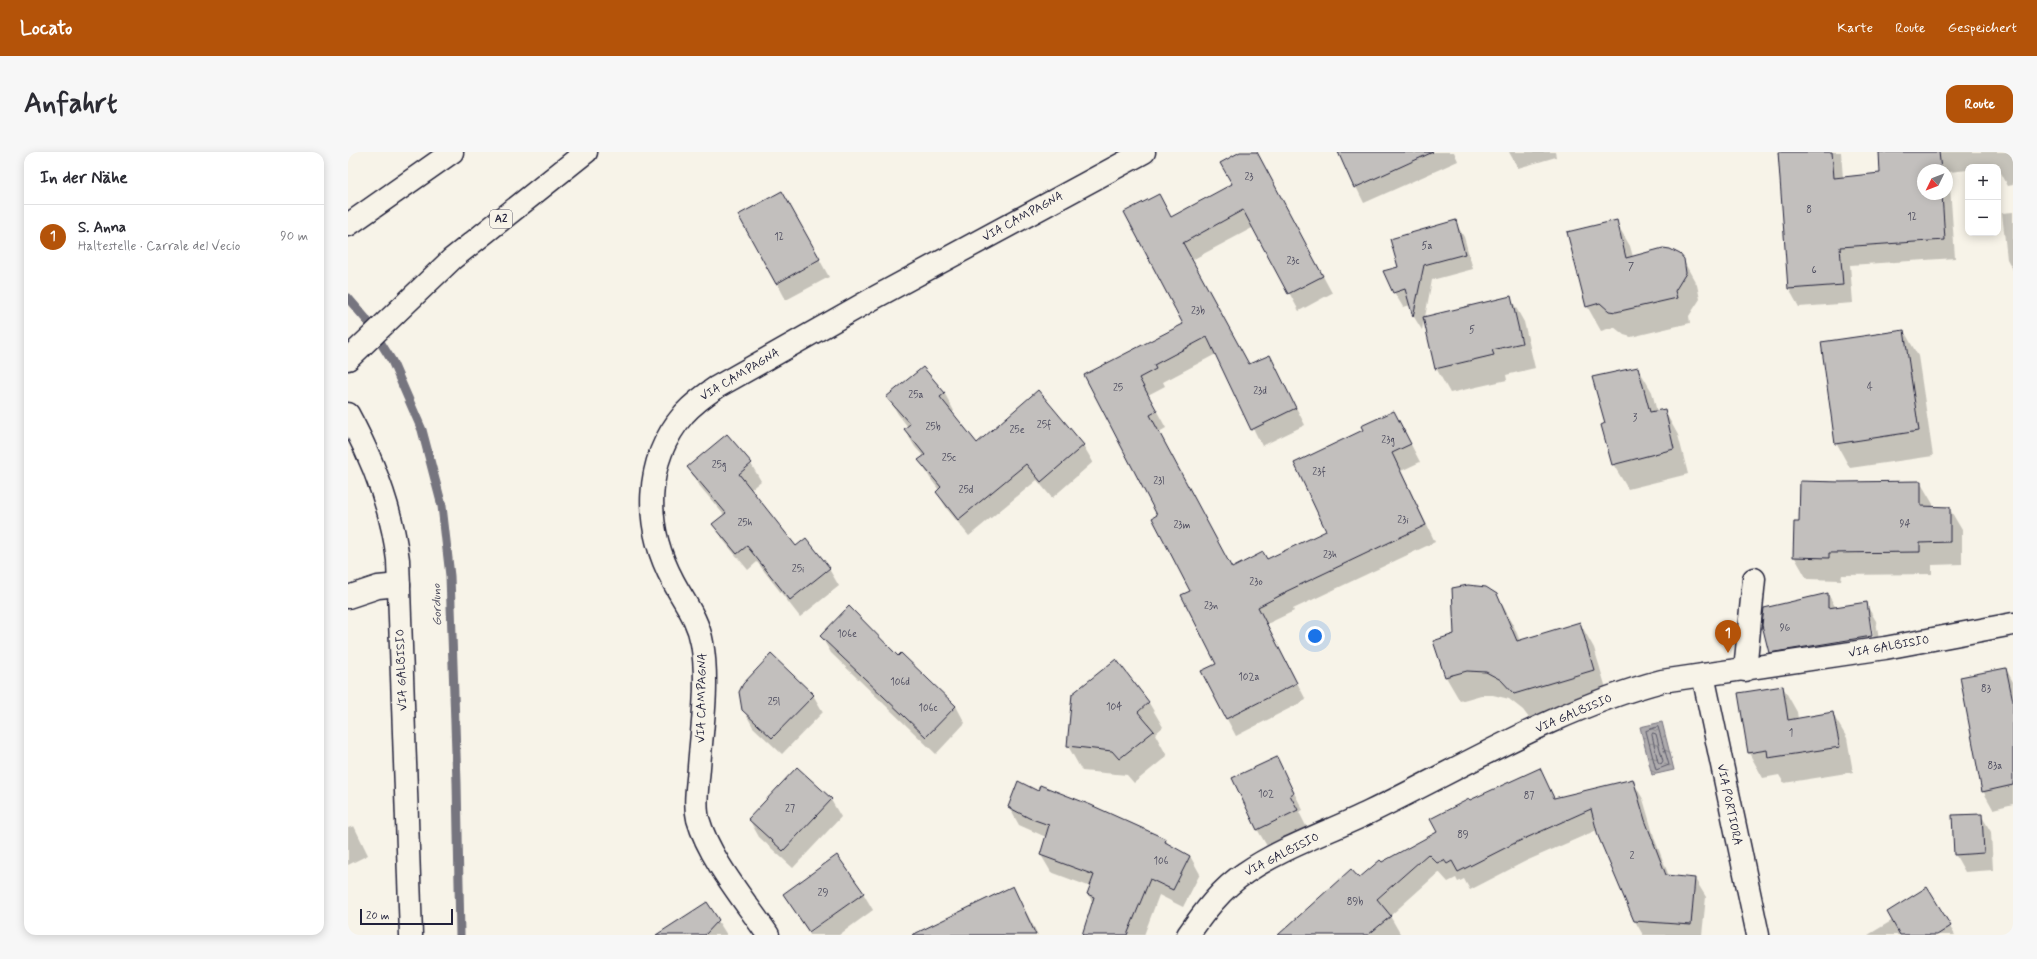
<!DOCTYPE html>
<html lang="de">
<meta charset="utf-8">
<style>
body{margin:0;font-family:Mynerve,sans-serif;background:#f7f7f7;color:#2b2b33}
.controls{position:absolute;right:12px;top:12px;display:grid;overflow:hidden;border-radius:8px;box-shadow:0 2px 10px #0003}
.controls button{width:36px;height:36px;display:grid;place-items:center;padding:0;border:0;border-bottom:1px solid #e1e1e2;background:#fff;color:#2b2b33;font:20px sans-serif}
.compass{position:absolute;left:1569px;top:12px;width:36px;height:36px;border-radius:50%;background:#fff;box-shadow:0 2px 10px #0003;rotate:227deg}
.scale{position:absolute;left:12px;bottom:10px;width:93px;box-sizing:border-box;padding-left:4px;border:2px solid #22223b;border-top:0;font-size:11px;line-height:14px;white-space:nowrap;color:#22223b;-webkit-text-stroke:3px #f7f3e8;paint-order:stroke}
.you{position:absolute;left:967px;top:484px;width:14px;height:14px;margin:-10px;border:3px solid #fff;border-radius:50%;background:#1a73e8;box-shadow:0 0 0 6px #1a73e833}
.badge{display:grid;place-items:center;width:26px;height:26px;border-radius:50%;background:#b45309;color:#fff;font-size:13px;font-weight:700}
.pin{position:absolute;translate:-50% -33px;filter:drop-shadow(0 1px 2px #0008)}
.pin::after{content:'';position:absolute;top:21px;width:14px;height:12px;background:inherit;clip-path:polygon(0 0,100% 0,50% 100%)}
.list{margin:0;padding:0;list-style:none}
h2{display:flex;justify-content:space-between;align-items:center;height:52px;margin:0;padding:0 16px;font-size:17px}
h2 small{font-size:13px;font-weight:400;color:#7c7c81}
.list li{display:grid;grid-template-columns:26px 1fr auto;gap:12px;align-items:center;box-sizing:border-box;height:64px;padding:0 16px;border-top:1px solid #e1e1e2}
.list b{display:block;font-size:15px;white-space:nowrap}
.list p{margin:0;font-size:13px;white-space:nowrap;color:#7c7c81}
.list em{font-size:13px;font-style:normal;color:#7c7c81}
.map{position:relative;flex:none;width:1665px;height:783px;overflow:hidden;border-radius:12px}
header{display:flex;align-items:center;gap:24px;box-sizing:border-box;height:56px;padding:0 20px;background:#b45309;color:#fff}
header strong{font-size:19px}
nav{display:flex;gap:22px;margin-inline-start:auto;font-size:14px}
.intro{display:flex;align-items:center;justify-content:space-between;box-sizing:border-box;height:96px;padding:0 24px}
h1{margin:0;font-size:28px}
.button{padding:10px 18px;border-radius:12px;background:#b45309;color:#fff;font-size:14px;font-weight:700}
main{display:flex;gap:24px;padding:0 24px}
aside{flex:1;background:#fff;border-radius:12px;box-shadow:0 2px 10px #0003}
.map>svg:first-child{display:block}
.water{fill:url(#water-ripples);stroke:#76747f}
.shadow{fill:#0003;fill-rule:evenodd}
.lines{fill:none;stroke-linecap:round;stroke-linejoin:round}
.shore{stroke:#5a5969;stroke-width:1}
.stream{stroke:#76747f;stroke-width:9}
.building{fill:#c2bfbd;stroke:#22223b}
.minor-casing{stroke:#22223b;stroke-width:25}
.tertiary-casing{stroke:#22223b;stroke-width:25}
.secondary-casing{stroke:#22223b;stroke-width:25}
.motorway-casing{stroke:#22223b;stroke-width:25}
.minor{stroke:#f7f3e8;stroke-width:22}
.tertiary{stroke:#f7f3e8;stroke-width:22}
.secondary{stroke:#f7f3e8;stroke-width:22}
.motorway{stroke:#f7f3e8;stroke-width:22}
.labels{text-anchor:middle;dominant-baseline:central;stroke-width:3;stroke-linejoin:round;paint-order:stroke}
.number-label{font-size:10px;fill:#4a495c}
.shield{fill:#f7f3e8;stroke:#62616f;stroke-width:1}
.shield-label{font-size:11px;font-weight:bold;fill:#22223b}
.street-label{font-size:12px;fill:#22223b;stroke:#f7f3e8}
.water-label{font-size:13px;font-style:italic;fill:#535263;stroke:#f7f3e8}
</style>
<header>
<strong>Locato</strong>
<nav><a>Karte</a><a>Route</a><a>Gespeichert</a></nav>
</header>
<div class="intro"><h1>Anfahrt</h1><a class="button">Route</a></div>
<main>
<aside>
<h2>In der Nähe<small></small></h2>
<ul class="list">
<li><span class="badge">1</span><div><b>S. Anna</b><p>Haltestelle · Carrale del Vecio</p></div><em>90 m</em></li>
</ul>
</aside>
<div class="map">
<svg width="1665" height="783" viewBox="0 0 1665 783">
<defs>
<pattern id="water-ripples" width="26" height="14" patternUnits="userSpaceOnUse"><rect width="26" height="14" fill="#aeabad"/><path d="M2 4q2-2 4 0t4 0M15 11q2-2 4 0t4 0" fill="none" stroke="#8d8b8e"/></pattern>
</defs>
<rect width="100%" height="100%" fill="#f7f3e8"/>
<filter id="ink" filterUnits="userSpaceOnUse"><feTurbulence type="fractalNoise" baseFrequency=".025" numOctaves="2"/><feDisplacementMap in="SourceGraphic" scale="8" xChannelSelector="R" yChannelSelector="G"/><feConvolveMatrix kernelMatrix="1 2 1 2 8 2 1 2 1" color-interpolation-filters="sRGB"/></filter>
<g filter="url(#ink)">
<path class="water" d="M 1314,570 L 1326,618 L 1304,623 L 1292,575 Z"/>
<g class="shadow">
<path d="M 894,0 L 908,0 L 984,141 L 951,159 L 906,75 L 844,108 L 901,213 L 922,204 L 957,273 L 914,294 L 868,202 L 815,230 L 817,234 L 800,243 L 818,276 L 811,280 L 884,417 L 919,408 L 980,379 L 1055,277 L 1072,310 L 1053,319 L 1087,390 L 945,457 L 946,459 L 919,472 L 958,548 L 888,584 L 854,520 L 870,512 L 844,439 L 810,364 L 737,224 L 836,172 L 823,66 L 885,33 Z"/>
<path d="M 991,0 L 1106,0 L 1110,9 L 1016,51 Z"/>
<path d="M 1161,0 L 1207,0 L 1208,5 L 1170,16 Z"/>
<path d="M 1430,0 L 1493,0 L 1495,26 L 1533,22 L 1532,0 L 1665,0 L 1665,33 L 1660,34 L 1650,15 L 1620,15 L 1620,18 L 1601,20 L 1607,106 L 1502,113 L 1505,151 L 1451,155 L 1441,137 ZM 1575,18 L 1599,18 L 1599,42 L 1575,42 Z"/>
<path d="M 444,57 L 481,125 L 438,148 L 429,131 Z"/>
<path d="M 1665,60 L 1665,118 L 1659,107 L 1654,61 Z"/>
<path d="M 1107,70 L 1116,85 L 1125,117 L 1084,128 L 1077,165 L 1162,145 L 1176,170 L 1187,216 L 1158,223 L 1159,228 L 1102,241 L 1088,216 L 1076,168 L 1074,178 L 1066,165 L 1063,153 L 1055,155 L 1046,140 L 1051,115 Z"/>
<path d="M 1268,70 L 1282,94 L 1285,105 L 1335,108 L 1349,133 L 1352,147 L 1341,164 L 1342,171 L 1283,185 L 1276,183 L 1266,175 L 1253,179 L 1239,154 Z"/>
<path d="M 1556,179 L 1570,204 L 1585,304 L 1502,316 L 1488,291 Z"/>
<path d="M 575,216 L 597,242 L 606,259 L 604,261 L 629,292 L 735,293 L 745,310 L 704,346 L 689,328 L 621,384 L 599,357 L 589,340 L 591,338 L 582,326 L 572,309 L 576,305 L 567,295 L 557,278 L 560,275 L 550,262 L 540,245 Z"/>
<path d="M 1290,216 L 1304,240 L 1309,260 L 1316,258 L 1330,283 L 1340,322 L 1280,337 L 1265,312 L 1258,272 Z"/>
<path d="M 403,312 L 413,329 L 402,338 L 447,395 L 457,387 L 481,417 L 491,434 L 452,465 L 409,410 L 400,418 L 376,389 L 366,372 L 376,363 L 350,332 L 340,315 Z"/>
<path d="M 1572,330 L 1585,352 L 1585,355 L 1601,356 L 1614,378 L 1614,412 L 1584,413 L 1584,422 L 1494,423 L 1493,428 L 1459,427 L 1446,404 L 1493,331 Z"/>
<path d="M 1480,442 L 1488,456 L 1518,452 L 1528,469 L 1533,501 L 1432,517 L 1422,500 ZM 1521,468 L 1523,468 L 1526,489 L 1524,489 Z"/>
<path d="M 1151,447 L 1165,472 L 1172,489 L 1232,471 L 1246,496 L 1260,543 L 1181,566 L 1175,558 L 1161,547 L 1145,543 L 1133,543 L 1112,549 L 1098,525 L 1107,483 Z"/>
<path d="M 473,484 L 550,505 L 608,554 L 617,571 L 588,602 L 483,501 Z"/>
<path d="M 768,509 L 801,551 L 815,575 L 807,582 L 819,604 L 786,631 L 779,623 L 734,619 L 720,594 L 725,542 Z"/>
<path d="M 1658,517 L 1665,530 L 1665,652 L 1645,657 L 1635,639 Z"/>
<path d="M 1435,535 L 1449,560 L 1450,567 L 1484,561 L 1499,586 L 1505,620 L 1436,631 L 1431,623 L 1415,626 L 1401,601 L 1391,542 Z"/>
<path d="M 465,543 L 475,560 L 434,602 L 405,575 L 395,557 Z"/>
<path d="M 928,606 L 955,658 L 951,660 L 959,676 L 919,694 L 909,677 Z"/>
<path d="M 1191,618 L 1207,647 L 1284,628 L 1295,647 L 1307,688 L 1321,724 L 1347,727 L 1358,745 L 1354,783 L 1295,783 L 1287,769 L 1249,678 L 1178,709 L 1122,738 L 1116,727 L 1110,730 L 1108,726 L 1100,730 L 1091,720 L 1042,764 L 1053,783 L 931,783 L 1034,711 L 1090,680 L 1122,650 Z"/>
<path d="M 691,640 L 818,688 L 821,693 L 842,704 L 852,722 L 835,755 L 811,743 L 796,783 L 735,783 L 745,751 L 740,742 L 743,735 L 703,720 L 693,703 L 698,685 L 671,673 L 661,655 Z"/>
<path d="M 483,648 L 493,665 L 445,716 L 411,685 L 401,667 Z"/>
<path d="M 1633,663 L 1643,680 L 1645,718 L 1617,720 L 1607,702 Z"/>
<path d="M 6,674 L 20,703 L 0,713 L 0,676 Z"/>
<path d="M 665,735 L 690,783 L 564,783 Z"/>
<path d="M 1579,737 L 1607,783 L 1520,783 L 1545,768 Z"/>
<path d="M 515,741 L 460,780 L 436,742 Z"/>
<path d="M 515,741 L 525,758 L 491,783 L 462,783 L 461,781 Z"/>
<path d="M 370,769 L 379,783 L 309,783 Z"/>
</g>
<g class="lines">
<g class="shore">
<path d="M 1310,575 L 1321,613 L 1308,618 L 1298,579 Z"/>
<path d="M 1305,581 L 1308,582 L 1315,609 L 1313,612 L 1310,610 L 1304,583 Z"/>
</g>
<path class="stream" d="M 0,146 L 18,167 L 44,209 L 74,278 L 94,354 L 102,424 L 109,631 L 112,783"/>
</g>
<g class="building">
<path d="M 892,0 L 909,0 L 975,124 L 940,142 L 895,58 L 835,91 L 901,212 L 922,203 L 948,256 L 903,278 L 859,185 L 806,213 L 808,217 L 791,226 L 809,259 L 802,263 L 884,416 L 915,400 L 919,407 L 978,379 L 946,311 L 1015,278 L 1013,274 L 1046,259 L 1063,292 L 1044,301 L 1078,373 L 937,440 L 937,441 L 910,455 L 949,531 L 878,567 L 853,519 L 868,512 L 833,443 L 842,439 L 804,366 L 809,363 L 736,223 L 835,172 L 776,60 L 811,42 L 823,65 L 884,32 L 872,11 Z"/>
<path d="M 990,0 L 1085,0 L 1006,36 Z"/>
<path d="M 1430,0 L 1484,0 L 1486,26 L 1532,21 L 1531,0 L 1591,0 L 1593,18 L 1575,18 L 1575,42 L 1594,42 L 1597,88 L 1492,95 L 1495,133 L 1440,137 Z"/>
<path d="M 434,39 L 472,107 L 428,132 L 390,63 Z"/>
<path d="M 1108,68 L 1117,102 L 1076,113 L 1065,165 L 1057,137 L 1045,141 L 1035,119 L 1050,115 L 1042,87 Z"/>
<path d="M 1269,68 L 1278,106 L 1315,96 L 1322,97 L 1332,102 L 1336,107 L 1338,121 L 1327,139 L 1329,146 L 1268,160 L 1261,159 L 1252,151 L 1238,155 L 1219,80 Z"/>
<path d="M 1163,144 L 1174,191 L 1144,198 L 1146,203 L 1087,217 L 1075,165 Z"/>
<path d="M 1556,178 L 1571,279 L 1487,292 L 1473,190 Z"/>
<path d="M 575,215 L 597,241 L 592,245 L 629,291 L 690,238 L 736,293 L 693,330 L 678,312 L 610,368 L 588,340 L 593,335 L 570,308 L 577,303 L 556,277 L 562,272 L 538,245 Z"/>
<path d="M 1290,215 L 1302,260 L 1317,257 L 1326,297 L 1264,313 L 1253,273 L 1257,271 L 1244,225 Z"/>
<path d="M 379,282 L 404,311 L 391,322 L 448,394 L 458,386 L 482,416 L 442,448 L 399,394 L 389,402 L 364,372 L 378,361 L 339,315 Z"/>
<path d="M 1452,329 L 1493,330 L 1573,329 L 1573,354 L 1602,355 L 1602,390 L 1572,391 L 1572,400 L 1481,401 L 1481,406 L 1445,405 L 1446,370 L 1451,370 Z"/>
<path d="M 1120,433 L 1138,435 L 1149,442 L 1169,489 L 1232,470 L 1246,518 L 1166,542 L 1153,528 L 1138,520 L 1119,519 L 1097,525 L 1085,489 L 1106,482 L 1104,436 Z"/>
<path d="M 1480,441 L 1480,456 L 1519,450 L 1524,484 L 1421,501 L 1414,473 L 1416,456 Z"/>
<path d="M 501,454 L 550,504 L 553,501 L 608,554 L 578,585 L 472,484 Z"/>
<path d="M 423,502 L 466,543 L 424,586 L 394,558 L 391,540 L 395,532 Z"/>
<path d="M 768,507 L 801,550 L 790,560 L 806,579 L 771,607 L 764,599 L 719,594 L 724,542 Z"/>
<path d="M 1658,516 L 1665,549 L 1665,633 L 1634,640 L 1612,525 Z"/>
<path d="M 1435,534 L 1440,568 L 1485,560 L 1492,595 L 1420,606 L 1419,598 L 1400,601 L 1390,541 Z"/>
<path d="M 929,605 L 946,641 L 942,643 L 950,658 L 909,678 L 884,626 Z"/>
<path d="M 449,615 L 484,647 L 435,699 L 400,667 Z"/>
<path d="M 1192,616 L 1206,646 L 1285,627 L 1297,668 L 1318,723 L 1347,726 L 1343,773 L 1286,769 L 1250,684 L 1243,657 L 1167,691 L 1110,720 L 1104,709 L 1099,712 L 1096,708 L 1089,711 L 1080,702 L 1029,747 L 1043,764 L 1020,783 L 930,783 L 1003,717 L 1011,726 L 1032,708 L 1034,710 L 1089,680 L 1082,667 L 1121,647 L 1122,648 Z"/>
<path d="M 670,629 L 690,639 L 692,633 L 743,653 L 818,687 L 817,690 L 842,704 L 825,738 L 802,727 L 779,783 L 734,783 L 746,745 L 739,742 L 746,723 L 692,703 L 701,673 L 681,666 L 660,655 Z"/>
<path d="M 1634,662 L 1636,701 L 1606,703 L 1604,663 Z"/>
<path d="M 489,703 L 516,741 L 461,780 L 435,742 Z"/>
<path d="M 665,734 L 688,783 L 564,783 Z"/>
<path d="M 1579,735 L 1603,774 L 1589,783 L 1552,783 L 1539,760 Z"/>
<path d="M 359,750 L 371,768 L 357,783 L 308,783 Z"/>
</g>
<g class="lines">
<g class="minor-casing">
<g id="minor">
<path d="M 0,445 L 30,435 L 51,433"/>
<path d="M 1397,518 L 1406,427"/>
<path d="M 1355,523 L 1410,783"/>
<path d="M 420,783 C 397,749 361,706 350,667 C 346,650 350,632 351,615 C 354,575 361,531 354,491 C 350,467 336,450 325,429 C 296,375 295,310 336,262 C 346,251 357,243 369,235 L 526,146 L 796,0"/>
</g>
</g>
<g class="tertiary-casing">
<path id="tertiary" d="M 840,783 C 856,760 874,736 897,721 C 935,695 981,680 1022,660 C 1117,614 1211,556 1314,529 L 1537,496 L 1665,472"/>
</g>
<g class="secondary-casing">
<path id="secondary" d="M 0,262 C 25,308 44,357 50,408 L 63,783"/>
</g>
<g class="motorway-casing">
<g id="motorway">
<path d="M 0,73 L 104,0"/>
<path d="M 0,207 L 104,107 L 238,0"/>
</g>
</g>
<use href="#minor" class="minor"/>
<use href="#tertiary" class="tertiary"/>
<use href="#secondary" class="secondary"/>
<use href="#motorway" class="motorway"/>
</g>
</g>
<g class="labels">
<g class="number-label">
<text x="901" y="25">23</text>
<text x="1461" y="58">8</text>
<text x="1564" y="65">12</text>
<text x="431" y="85">12</text>
<text x="1079" y="94">5a</text>
<text x="945" y="109">23c</text>
<text x="1283" y="115">7</text>
<text x="1466" y="118">6</text>
<text x="850" y="159">23b</text>
<text x="1124" y="178">5</text>
<text x="1522" y="235">4</text>
<text x="770" y="236">25</text>
<text x="912" y="239">23d</text>
<text x="568" y="243">25a</text>
<text x="1287" y="266">3</text>
<text x="696" y="273">25f</text>
<text x="585" y="275">25b</text>
<text x="669" y="278">25e</text>
<text x="1040" y="288">23g</text>
<text x="601" y="306">25c</text>
<text x="371" y="313">25g</text>
<text x="971" y="320">23f</text>
<text x="811" y="329">23l</text>
<text x="618" y="338">25d</text>
<text x="1055" y="368">23i</text>
<text x="397" y="371">25h</text>
<text x="1557" y="372">94</text>
<text x="834" y="373">23m</text>
<text x="982" y="403">23h</text>
<text x="450" y="417">25i</text>
<text x="908" y="430">23o</text>
<text x="863" y="454">23n</text>
<text x="1437" y="476">96</text>
<text x="499" y="482">106e</text>
<text x="901" y="525">102a</text>
<text x="552" y="530">106d</text>
<text x="1638" y="537">83</text>
<text x="426" y="550">25l</text>
<text x="766" y="555">104</text>
<text x="580" y="556">106c</text>
<text x="1443" y="581">1</text>
<text x="1647" y="614">83a</text>
<text x="918" y="642">102</text>
<text x="1181" y="644">87</text>
<text x="442" y="657">27</text>
<text x="1115" y="683">89</text>
<text x="1284" y="704">2</text>
<text x="813" y="709">106</text>
<text x="475" y="741">29</text>
<text x="1007" y="750">89b</text>
</g>
<rect class="shield" x="142" y="58" width="22" height="18" rx="3"/>
<g class="shield-label">
<text x="153" y="67">A2</text>
</g>
<g class="street-label">
<text transform="translate(675 65) rotate(-29)">VIA CAMPAGNA</text>
<text transform="translate(392 223) rotate(-31)">VIA CAMPAGNA</text>
<text transform="translate(1541 495) rotate(-10)">VIA GALBISIO</text>
<text transform="translate(54 518) rotate(-92)">VIA GALBISIO</text>
<text transform="translate(354 546) rotate(-89)">VIA CAMPAGNA</text>
<text transform="translate(1226 562) rotate(-23)">VIA GALBISIO</text>
<text transform="translate(1381 653) rotate(78)">VIA PORTIORA</text>
<text transform="translate(934 703) rotate(-27)">VIA GALBISIO</text>
</g>
<g class="water-label">
<text transform="translate(89 453) rotate(-92)">Gorduno</text>
</g>
</g>
</svg>
<div class="controls">
<button>+</button>
<button>−</button>
</div>
<svg class="compass" viewBox="-18 -18 36 36"><path d="M0-13l5 13h-10z" fill="#e53935"/><path d="M0 13l5-13h-10z" fill="#7c7c81"/></svg>
<div class="scale">20 m</div>
<div class="you"></div>
<div class="pin badge" style="left:1380px;top:501px">1</div>
</div>
</main>
